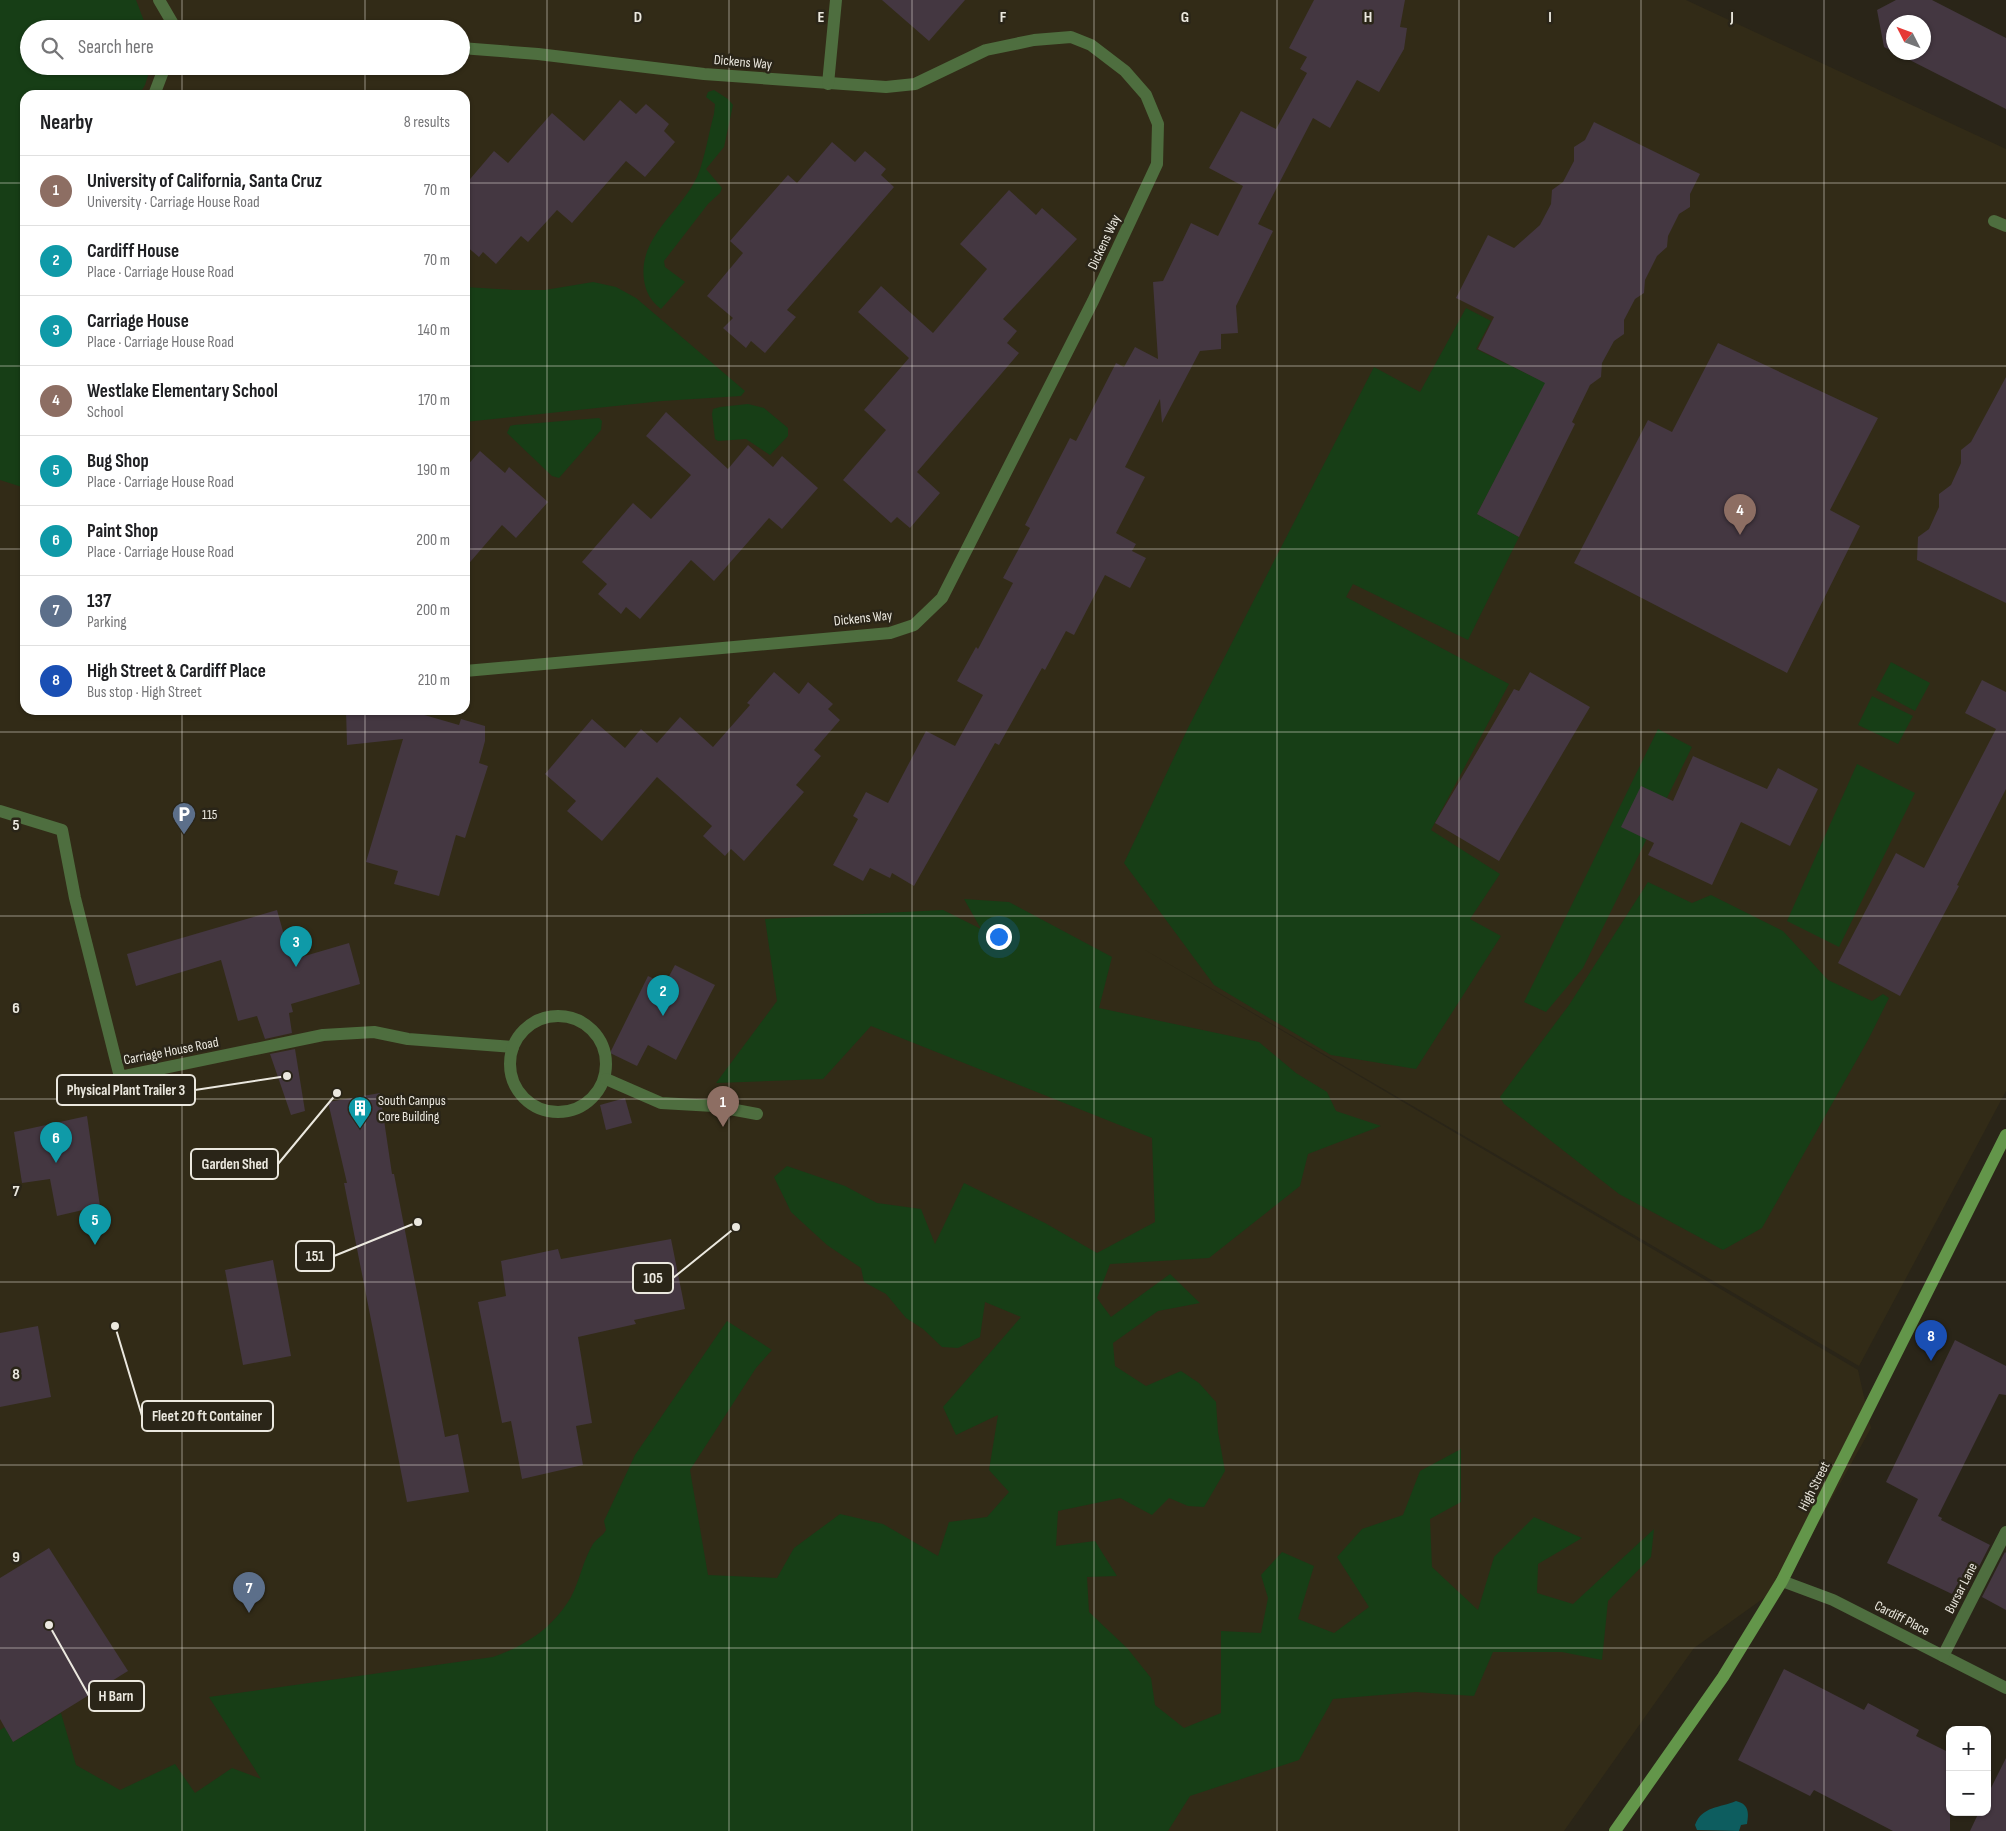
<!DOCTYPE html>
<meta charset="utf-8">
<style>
body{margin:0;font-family:"Sofia Sans Condensed",sans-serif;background:#f6f6f6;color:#202124}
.controls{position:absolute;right:15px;bottom:15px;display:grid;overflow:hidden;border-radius:10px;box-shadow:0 1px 4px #0004}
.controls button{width:45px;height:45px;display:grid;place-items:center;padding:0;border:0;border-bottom:1px solid #e0e0e0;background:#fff;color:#202124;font:25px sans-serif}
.compass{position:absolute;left:1886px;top:15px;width:45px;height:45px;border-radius:50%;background:#fff;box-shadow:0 1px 4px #0004;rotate:312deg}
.you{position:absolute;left:998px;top:936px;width:18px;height:18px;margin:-12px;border:4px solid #fff;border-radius:50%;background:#1a73e8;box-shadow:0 0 0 8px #1a73e833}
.badge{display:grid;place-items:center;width:32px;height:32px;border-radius:50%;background:#ea580c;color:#fff;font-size:16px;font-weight:700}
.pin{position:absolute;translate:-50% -41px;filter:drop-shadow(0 1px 2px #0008)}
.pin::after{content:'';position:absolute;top:26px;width:18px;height:15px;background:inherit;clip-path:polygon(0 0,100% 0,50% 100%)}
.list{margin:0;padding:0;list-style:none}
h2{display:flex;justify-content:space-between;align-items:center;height:65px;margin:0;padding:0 20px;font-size:21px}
h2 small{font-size:16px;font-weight:400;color:#757577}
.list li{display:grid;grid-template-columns:32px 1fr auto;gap:15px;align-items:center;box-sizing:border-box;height:70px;padding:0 20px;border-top:1px solid #e0e0e0}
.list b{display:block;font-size:19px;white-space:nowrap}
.list p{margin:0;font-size:16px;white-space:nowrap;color:#757577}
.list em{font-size:16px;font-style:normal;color:#757577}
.icon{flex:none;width:28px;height:28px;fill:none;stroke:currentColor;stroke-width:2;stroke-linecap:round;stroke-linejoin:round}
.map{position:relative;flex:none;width:2006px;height:1831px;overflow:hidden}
.search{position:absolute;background:#fff;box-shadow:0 1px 4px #0004;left:20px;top:20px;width:450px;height:55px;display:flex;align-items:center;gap:12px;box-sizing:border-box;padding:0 18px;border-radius:28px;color:#757577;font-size:19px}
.panel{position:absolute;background:#fff;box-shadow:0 1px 4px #0004;left:20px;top:90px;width:450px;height:625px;border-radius:15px}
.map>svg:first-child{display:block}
.built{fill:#322b17;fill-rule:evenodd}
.green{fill:#173e16}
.water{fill:#0d5d5f}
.building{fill:#443741}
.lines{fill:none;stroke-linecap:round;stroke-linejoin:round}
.minor{stroke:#4e6e3f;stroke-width:12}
.secondary{stroke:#63964a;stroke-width:12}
.grid{fill:none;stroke:#ebe8df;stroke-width:1;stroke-opacity:0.55}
.labels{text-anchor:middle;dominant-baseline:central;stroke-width:5;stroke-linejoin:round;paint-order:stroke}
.street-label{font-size:14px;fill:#ebe8df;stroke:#2a2518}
.poi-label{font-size:14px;fill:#ebe8df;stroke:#2a2518;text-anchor:start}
.grid-label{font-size:16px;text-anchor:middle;font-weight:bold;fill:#ebe8df;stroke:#2a2518;stroke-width:5;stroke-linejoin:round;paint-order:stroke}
.leader{fill:none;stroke:#ebe8df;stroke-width:2}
.callout-dot{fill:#ebe8df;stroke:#2a2518;stroke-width:2}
.callout{fill:#2a2518;stroke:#ebe8df;stroke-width:2}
.callout-label{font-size:15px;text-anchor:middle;font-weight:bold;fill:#ebe8df}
</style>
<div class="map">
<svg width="2006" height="1831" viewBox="0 0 2006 1831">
<rect width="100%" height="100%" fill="#2a2518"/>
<path class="built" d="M 0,0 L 1686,0 L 2006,149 L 2006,1091 L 1859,1366 L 1140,947 L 1858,1370 L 1871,1428 L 1785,1583 L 1694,1648 L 1564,1831 L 0,1831 ZM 29,29 L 461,29 L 461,66 L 29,66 ZM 25,95 L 465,95 L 465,710 L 25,710 Z"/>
<g class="green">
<path d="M 0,0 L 136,0 L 147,29 L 29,29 L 29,66 L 151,66 L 145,85 L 139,95 L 25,95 L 25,488 L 0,480 Z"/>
<path d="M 714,90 L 728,99 L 733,105 L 724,147 L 706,169 L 722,188 L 720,193 L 708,204 L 664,261 L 665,267 L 685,282 L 661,309 C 651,301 646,293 644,280 C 638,237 680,213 697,177 C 704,162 709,132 714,114 L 715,104 L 706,97 L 708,92 Z"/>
<path d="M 593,282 L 616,287 L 636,298 L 745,391 L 741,396 L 662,401 L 465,422 L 465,287 L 512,290 L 545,290 Z"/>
<path d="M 1466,308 L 1491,321 L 1476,349 L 1546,383 L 1477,514 L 1519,537 L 1468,640 L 1353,584 L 1346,597 L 1509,684 L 1431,830 L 1500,874 L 1470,919 L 1501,936 L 1416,1069 L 1331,1055 L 1214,985 L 1124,863 L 1188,728 L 1374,367 L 1420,392 Z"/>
<path d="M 748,404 L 764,408 L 788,428 L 788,436 L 770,455 L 746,439 L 718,441 L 715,439 L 712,414 L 713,409 L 720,407 Z"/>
<path d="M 599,418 L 602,421 L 601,430 L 559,478 L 552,476 L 507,433 L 510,426 L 514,425 Z"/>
<path d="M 1891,662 L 1930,683 L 1915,711 L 1876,690 Z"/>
<path d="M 1872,696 L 1913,716 L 1898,744 L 1858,725 Z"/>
<path d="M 1658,729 L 1692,747 L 1583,968 L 1546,1012 L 1524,1002 Z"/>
<path d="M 1857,764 L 1915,793 L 1839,947 L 1787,921 Z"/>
<path d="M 1648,882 L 1692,903 L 1711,895 L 1783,931 L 1828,980 L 1872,1001 L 1883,994 L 1889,998 L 1868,1040 L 1762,1228 L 1723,1250 L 1619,1194 L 1504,1104 L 1500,1097 L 1569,1005 Z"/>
<path d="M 964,899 L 1009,902 L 1112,957 L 1099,1008 L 1259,1042 L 1296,1073 L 1327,1092 L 1336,1111 L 1381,1126 L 1308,1154 L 1300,1186 L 1209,1258 L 1110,1264 L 1097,1298 L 1111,1317 L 1170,1274 L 1200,1303 L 1158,1311 L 1113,1343 L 1115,1366 L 1146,1386 L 1181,1371 L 1199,1383 L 1216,1402 L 1218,1432 L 1225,1471 L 1204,1507 L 1188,1506 L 1169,1498 L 1152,1515 L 1120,1498 L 1058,1511 L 1056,1546 L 1095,1541 L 1117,1576 L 1087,1577 L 1089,1612 L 1128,1649 L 1151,1678 L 1155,1705 L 1184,1728 L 1221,1713 L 1221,1631 L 1261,1633 L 1268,1598 L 1261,1575 L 1282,1552 L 1314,1566 L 1298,1619 L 1334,1633 L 1369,1607 L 1337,1557 L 1362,1529 L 1403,1515 L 1420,1471 L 1461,1449 L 1461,1502 L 1430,1519 L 1432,1567 L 1478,1610 L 1494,1557 L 1534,1517 L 1582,1538 L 1538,1564 L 1537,1593 L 1573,1604 L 1654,1529 L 1651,1557 L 1608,1601 L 1602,1660 L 1562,1652 L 1493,1652 L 1474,1696 L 1416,1692 L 1333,1699 L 1299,1760 L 1190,1796 L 1168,1831 L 0,1831 L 0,1730 L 5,1727 L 13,1742 L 61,1713 L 76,1765 L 120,1790 L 175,1764 L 195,1793 L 232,1768 L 261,1779 L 209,1697 L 493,1657 C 525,1646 553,1628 571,1597 C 580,1580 583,1560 593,1544 C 597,1538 603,1536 606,1530 L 604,1521 L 635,1455 L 727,1321 L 772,1350 L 756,1368 L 690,1470 L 708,1575 L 777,1578 L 794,1548 L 840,1514 L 883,1524 L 938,1556 L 949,1522 L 987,1517 L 1009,1492 L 989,1470 L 998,1415 L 956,1435 L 943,1407 L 1021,1317 L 985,1302 L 980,1337 L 958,1348 L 942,1347 L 923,1329 L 906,1318 L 886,1294 L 864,1282 L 861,1268 L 827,1245 L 791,1212 L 774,1177 L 787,1166 L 845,1186 L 877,1203 L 921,1209 L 935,1244 L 964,1183 L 1045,1223 L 1097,1253 L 1155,1222 L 1152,1138 L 871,1026 L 823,1079 L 716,1083 L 777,1001 L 765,919 L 943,910 L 981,929 Z"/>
</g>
<path class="water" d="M 1736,1801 C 1749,1804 1749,1813 1747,1824 L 1741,1825 L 1739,1831 L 1697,1830 L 1695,1825 C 1702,1806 1720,1808 1736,1801 Z"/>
<g class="building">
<path d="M 882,0 L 965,0 L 929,41 Z"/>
<path d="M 1314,0 L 1405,0 L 1400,27 L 1407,28 L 1404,49 L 1379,92 L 1357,80 L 1330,128 L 1313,118 L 1258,224 L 1273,231 L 1236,306 L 1238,333 L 1221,334 L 1221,349 L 1200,351 L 1162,423 L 1160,399 L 1125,467 L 1145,477 L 1116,533 L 1136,544 L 1132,551 L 1146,558 L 1130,588 L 1105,575 L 1074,635 L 1066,631 L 1045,670 L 1042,668 L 999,745 L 995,743 L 914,886 L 892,873 L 890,878 L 870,868 L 863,881 L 833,865 L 858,819 L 853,816 L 866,792 L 888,803 L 926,731 L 955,746 L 983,695 L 957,681 L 976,647 L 978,649 L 1013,583 L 1003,578 L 1030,528 L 1025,525 L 1070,438 L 1076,441 L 1116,363 L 1124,367 L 1135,347 L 1158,359 L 1153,282 L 1163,281 L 1191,223 L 1218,236 L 1243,186 L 1209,168 L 1241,111 L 1276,129 L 1307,73 L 1300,69 L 1307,57 L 1289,48 Z"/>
<path d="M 1896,0 L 1932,0 L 2006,38 L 2006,109 L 1894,52 L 1924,52 L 1924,22 L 1894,22 L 1894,52 L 1884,47 L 1877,10 Z"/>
<path d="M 620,100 L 636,114 L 646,104 L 669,124 L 664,131 L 675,142 L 645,177 L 626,161 L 572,223 L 557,210 L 528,242 L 521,236 L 496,264 L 483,252 L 479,257 L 465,245 L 465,185 L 494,151 L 508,163 L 552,113 L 584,141 Z"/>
<path d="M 1594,122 L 1700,174 L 1690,194 L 1690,207 L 1679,214 L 1668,236 L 1667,247 L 1657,256 L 1645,280 L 1644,293 L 1635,299 L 1624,320 L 1624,334 L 1614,341 L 1602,363 L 1601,377 L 1590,385 L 1572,422 L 1575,424 L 1519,537 L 1477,514 L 1545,383 L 1478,349 L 1494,317 L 1456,298 L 1488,235 L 1514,248 L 1540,225 L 1551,204 L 1552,190 L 1563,182 L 1574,161 L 1574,147 L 1585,140 Z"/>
<path d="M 832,142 L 855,162 L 865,151 L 886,169 L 881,175 L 894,187 L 787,310 L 796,317 L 765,353 L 751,341 L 746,348 L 723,328 L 733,318 L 707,296 L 743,253 L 730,241 L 788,175 L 797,183 Z"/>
<path d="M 1009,190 L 1036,215 L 1042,208 L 1077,239 L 1003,319 L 1017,331 L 1007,343 L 1019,353 L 917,472 L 940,493 L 910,528 L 897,517 L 891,523 L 843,480 L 886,430 L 864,410 L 909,358 L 858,312 L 881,286 L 933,333 L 987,269 L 960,244 Z"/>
<path d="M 1718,343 L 1878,418 L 1830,510 L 1860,526 L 1787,673 L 1574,563 L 1648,420 L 1672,432 Z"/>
<path d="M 2006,377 L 2006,603 L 1917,560 L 1918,537 L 1929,529 L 1939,507 L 1939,494 L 1951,485 L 1961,463 L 1961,450 L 1971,442 Z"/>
<path d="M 666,412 L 728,469 L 748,445 L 773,467 L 782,456 L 818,488 L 782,529 L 769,518 L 714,581 L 691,560 L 640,619 L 626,607 L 621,614 L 598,594 L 607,584 L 582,562 L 633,503 L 651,519 L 691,475 L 646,436 Z"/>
<path d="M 480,451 L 505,473 L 509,467 L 548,502 L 516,538 L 502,525 L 465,568 L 465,468 Z"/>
<path d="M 774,672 L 799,694 L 808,682 L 833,704 L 828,709 L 840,720 L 814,750 L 821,756 L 796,785 L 804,792 L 744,861 L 731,849 L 725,856 L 703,836 L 712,826 L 657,777 L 602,841 L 567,811 L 576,801 L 545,774 L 592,719 L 625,748 L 641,729 L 657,743 L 680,717 L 713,747 L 750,705 L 747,703 Z"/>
<path d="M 1530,672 L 1590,707 L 1499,861 L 1435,823 L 1514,689 L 1519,691 Z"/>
<path d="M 1982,680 L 2006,692 L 2006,789 L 1957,885 L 1959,886 L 1900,996 L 1838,963 L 1896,853 L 1924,868 L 1996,729 L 1965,713 Z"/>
<path d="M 346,710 L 407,710 L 459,725 L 461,719 L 485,726 L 485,741 L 479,763 L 488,766 L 465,838 L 456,835 L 439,896 L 394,884 L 398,871 L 366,862 L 403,739 L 347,745 Z"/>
<path d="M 1693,756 L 1767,789 L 1778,768 L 1818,789 L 1790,846 L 1741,822 L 1712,885 L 1648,855 L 1654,843 L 1621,827 L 1641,786 L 1673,801 Z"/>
<path d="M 277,910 L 291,960 L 349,943 L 359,979 L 360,984 L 291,1004 L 293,1012 L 289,1013 L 292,1033 L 265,1039 L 257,1016 L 238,1021 L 221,960 L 136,986 L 127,954 Z"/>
<path d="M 675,965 L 715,985 L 676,1060 L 648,1045 L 637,1066 L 610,1053 L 648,976 L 665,984 Z"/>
<path d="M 295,1049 L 305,1111 L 291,1115 L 270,1054 Z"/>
<path d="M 380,1093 L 392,1174 L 394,1174 L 445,1437 L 458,1434 L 469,1492 L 407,1502 L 344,1183 L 347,1183 L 328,1102 Z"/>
<path d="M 625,1098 L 632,1123 L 606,1130 L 600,1105 Z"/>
<path d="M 87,1116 L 100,1206 L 57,1216 L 50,1179 L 22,1183 L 14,1132 Z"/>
<path d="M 671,1239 L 685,1309 L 634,1320 L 636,1324 L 578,1337 L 592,1423 L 576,1426 L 583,1465 L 522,1479 L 511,1421 L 502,1423 L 478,1302 L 506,1296 L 501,1261 L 558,1249 L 561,1259 Z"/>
<path d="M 273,1260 L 291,1356 L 243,1365 L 225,1270 Z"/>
<path d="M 38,1326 L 51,1397 L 0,1407 L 0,1333 Z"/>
<path d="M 1955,1340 L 2006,1366 L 2006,1395 L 1999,1394 L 1938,1516 L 1942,1518 L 1941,1520 L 1990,1545 L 1967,1590 L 1957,1585 L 1952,1594 L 1887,1563 L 1918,1499 L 1886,1482 Z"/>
<path d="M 49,1548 L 128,1671 L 13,1742 L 0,1719 L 0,1578 Z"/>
<path d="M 2005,1552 L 2006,1553 L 2006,1610 L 1982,1597 Z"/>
<path d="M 1784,1669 L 1864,1710 L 1868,1703 L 1919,1730 L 1916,1736 L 1950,1753 L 1950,1831 L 1893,1831 L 1814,1790 L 1810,1796 L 1738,1760 Z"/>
<path d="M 2006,1758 L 2006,1831 L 1970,1831 L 1979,1812 L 1987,1812 L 1987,1796 Z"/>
</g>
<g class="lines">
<g class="minor">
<path d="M 159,0 L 176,29"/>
<path d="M 461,48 L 538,54 L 704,74 L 886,87 L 915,84 L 986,50 L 1034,40 L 1071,37 L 1091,45 L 1125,71 L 1146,95 L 1158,124 L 1157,164 L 1093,301 L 942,598 L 914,625 L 890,633 L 465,671"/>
<path d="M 828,84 L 836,0"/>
<path d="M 154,95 L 165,66"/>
<path d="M 1994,221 L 2006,226"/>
<path d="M 0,811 L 62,830 L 75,898 L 120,1077 L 323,1035 L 374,1032 L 408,1039 L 513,1047"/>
<circle cx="558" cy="1064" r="48"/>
<path d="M 606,1079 L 661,1103 L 714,1106 L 757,1114"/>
<path d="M 1782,1581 L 1833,1600 L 2006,1688"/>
<path d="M 1943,1656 L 2006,1532"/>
</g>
<path class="secondary" d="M 1615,1831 L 1723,1677 L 1782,1581 L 2006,1135"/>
</g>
<path class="grid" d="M 182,0 L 182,29M 365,0 L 365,29M 547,0 L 547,1831M 729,0 L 729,1831M 912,0 L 912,1831M 1094,0 L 1094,1831M 1277,0 L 1277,1831M 1459,0 L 1459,1831M 1641,0 L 1641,1831M 1824,0 L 1824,1831M 182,66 L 182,95M 365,66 L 365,95M 0,183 L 25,183M 465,183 L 2006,183M 0,366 L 25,366M 465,366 L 2006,366M 0,549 L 25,549M 465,549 L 2006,549M 182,710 L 182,1831M 365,710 L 365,1831M 0,732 L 2006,732M 0,916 L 2006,916M 0,1099 L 2006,1099M 0,1282 L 2006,1282M 0,1465 L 2006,1465M 0,1648 L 2006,1648"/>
<defs>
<g id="parking-pin" transform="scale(1.25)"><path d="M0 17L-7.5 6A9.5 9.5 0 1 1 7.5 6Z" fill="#5c6f8a" stroke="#2a2518"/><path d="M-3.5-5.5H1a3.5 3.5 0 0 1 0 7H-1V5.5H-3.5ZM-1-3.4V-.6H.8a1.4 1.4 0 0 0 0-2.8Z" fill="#fff"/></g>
<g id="building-pin" transform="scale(1.25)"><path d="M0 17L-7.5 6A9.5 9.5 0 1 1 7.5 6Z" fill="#0f9aa8" stroke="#2a2518"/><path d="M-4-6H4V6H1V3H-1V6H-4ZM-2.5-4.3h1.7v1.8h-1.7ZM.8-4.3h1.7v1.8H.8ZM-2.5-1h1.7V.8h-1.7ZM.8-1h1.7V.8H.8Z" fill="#fff"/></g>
</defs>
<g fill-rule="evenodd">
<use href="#parking-pin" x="184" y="814"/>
<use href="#building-pin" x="360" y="1108"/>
</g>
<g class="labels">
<g class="street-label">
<text transform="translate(743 62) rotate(5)">Dickens Way</text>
<text transform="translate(1104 242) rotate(-65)">Dickens Way</text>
<text transform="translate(863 618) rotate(-6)">Dickens Way</text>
<text transform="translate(171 1051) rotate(-11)">Carriage House Road</text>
<text transform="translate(1814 1486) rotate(-63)">High Street</text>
<text transform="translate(1961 1588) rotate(-63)">Bursar Lane</text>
<text transform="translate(1902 1618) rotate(27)">Cardiff Place</text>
</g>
<g class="poi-label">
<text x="202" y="814">115</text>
<text x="378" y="1100">South Campus<tspan x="378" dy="16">Core Building</tspan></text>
</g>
</g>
<g class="grid-label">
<text x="638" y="22">D</text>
<text x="821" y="22">E</text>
<text x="1003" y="22">F</text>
<text x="1185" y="22">G</text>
<text x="1368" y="22">H</text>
<text x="1550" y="22">I</text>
<text x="1732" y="22">J</text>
<text x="16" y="830">5</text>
<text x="16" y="1013">6</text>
<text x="16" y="1196">7</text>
<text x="16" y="1379">8</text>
<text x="16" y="1562">9</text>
</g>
<path class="leader" d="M287 1076L195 1090M337 1093L278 1164M418 1222L334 1256M736 1227L673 1278M115 1326L142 1416M49 1625L89 1696"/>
<g class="callout-dot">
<circle cx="287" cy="1076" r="5"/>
<circle cx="337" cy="1093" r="5"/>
<circle cx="418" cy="1222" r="5"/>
<circle cx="736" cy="1227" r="5"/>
<circle cx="115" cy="1326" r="5"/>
<circle cx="49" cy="1625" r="5"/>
</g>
<g class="callout">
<rect x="57" y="1075" width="138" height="30" rx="5"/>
<rect x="191" y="1149" width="87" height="30" rx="5"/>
<rect x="296" y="1241" width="38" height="30" rx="5"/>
<rect x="633" y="1263" width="40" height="30" rx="5"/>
<rect x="142" y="1401" width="131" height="30" rx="5"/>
<rect x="89" y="1681" width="55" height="30" rx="5"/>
</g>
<g class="callout-label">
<text x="126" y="1095">Physical Plant Trailer 3</text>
<text x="235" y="1169">Garden Shed</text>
<text x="315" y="1261">151</text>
<text x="653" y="1283">105</text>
<text x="207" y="1421">Fleet 20 ft Container</text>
<text x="116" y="1701">H Barn</text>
</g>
</svg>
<div class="controls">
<button>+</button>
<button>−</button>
</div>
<svg class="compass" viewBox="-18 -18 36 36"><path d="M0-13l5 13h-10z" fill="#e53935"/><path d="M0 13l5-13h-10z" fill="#757577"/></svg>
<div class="you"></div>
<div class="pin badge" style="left:723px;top:1127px;background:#8d6e63">1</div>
<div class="pin badge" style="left:663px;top:1016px;background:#0f9aa8">2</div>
<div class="pin badge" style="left:296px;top:967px;background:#0f9aa8">3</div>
<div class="pin badge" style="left:1740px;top:535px;background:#8d6e63">4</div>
<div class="pin badge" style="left:95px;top:1245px;background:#0f9aa8">5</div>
<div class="pin badge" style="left:56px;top:1163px;background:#0f9aa8">6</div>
<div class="pin badge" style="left:249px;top:1613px;background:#5c6f8a">7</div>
<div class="pin badge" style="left:1931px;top:1361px;background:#1a4fb4">8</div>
<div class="search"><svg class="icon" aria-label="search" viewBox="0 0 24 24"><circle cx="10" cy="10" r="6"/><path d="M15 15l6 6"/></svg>Search here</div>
<section class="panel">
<h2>Nearby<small>8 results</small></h2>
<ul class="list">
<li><span class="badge" style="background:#8d6e63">1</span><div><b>University of California, Santa Cruz</b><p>University · Carriage House Road</p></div><em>70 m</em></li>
<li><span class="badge" style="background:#0f9aa8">2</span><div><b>Cardiff House</b><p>Place · Carriage House Road</p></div><em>70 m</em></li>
<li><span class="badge" style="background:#0f9aa8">3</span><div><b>Carriage House</b><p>Place · Carriage House Road</p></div><em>140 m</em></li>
<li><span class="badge" style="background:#8d6e63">4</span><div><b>Westlake Elementary School</b><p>School</p></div><em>170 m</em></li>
<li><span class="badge" style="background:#0f9aa8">5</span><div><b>Bug Shop</b><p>Place · Carriage House Road</p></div><em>190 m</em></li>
<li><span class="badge" style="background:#0f9aa8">6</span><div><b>Paint Shop</b><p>Place · Carriage House Road</p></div><em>200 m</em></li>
<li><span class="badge" style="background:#5c6f8a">7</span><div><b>137</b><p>Parking</p></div><em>200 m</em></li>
<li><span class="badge" style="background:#1a4fb4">8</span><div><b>High Street &amp; Cardiff Place</b><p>Bus stop · High Street</p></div><em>210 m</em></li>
</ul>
</section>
</div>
